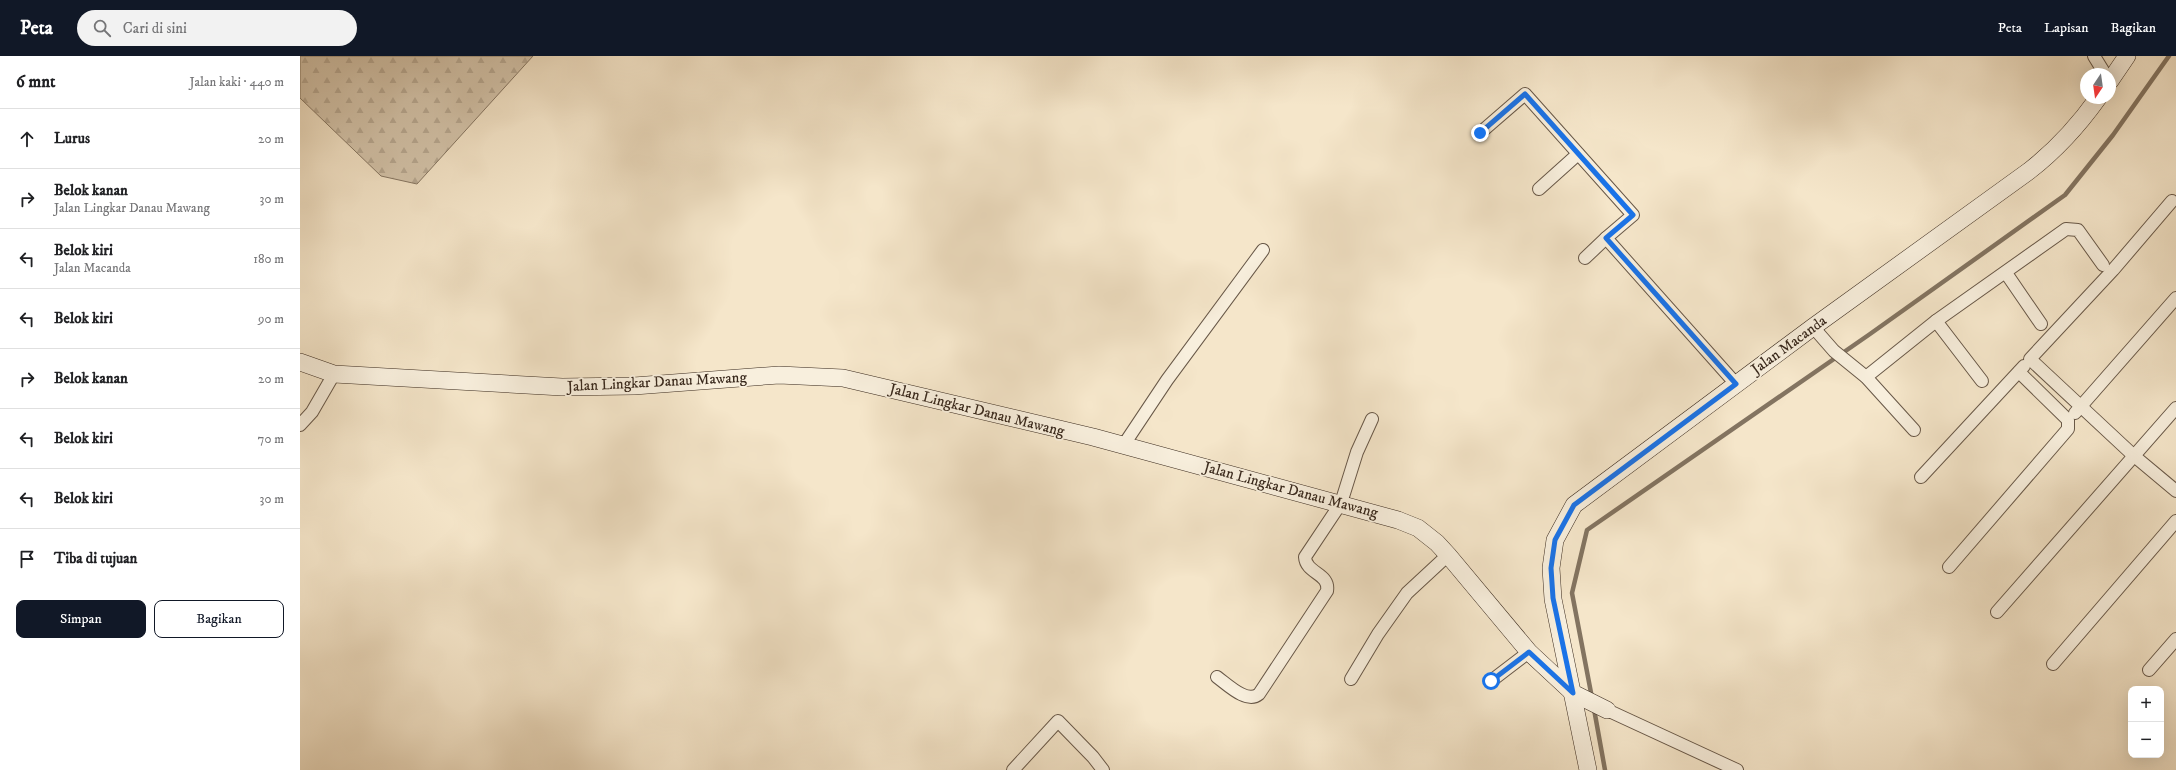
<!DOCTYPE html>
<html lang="id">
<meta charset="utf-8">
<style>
body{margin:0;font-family:"IM FELL DW Pica",serif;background:#f2f2f2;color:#202124}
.controls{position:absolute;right:12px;bottom:12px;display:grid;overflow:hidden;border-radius:8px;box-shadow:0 4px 16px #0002}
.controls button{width:36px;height:36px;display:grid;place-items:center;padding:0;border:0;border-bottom:1px solid #e0e0e0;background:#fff;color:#202124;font:20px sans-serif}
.compass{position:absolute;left:1780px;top:12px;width:36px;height:36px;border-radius:50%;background:#fff;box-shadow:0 4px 16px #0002;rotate:193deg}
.stop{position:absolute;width:12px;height:12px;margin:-9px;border:3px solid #1a73e8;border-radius:50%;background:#fff}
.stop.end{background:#1a73e8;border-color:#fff;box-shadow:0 1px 4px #0008}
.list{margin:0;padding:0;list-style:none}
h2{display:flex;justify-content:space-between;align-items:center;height:52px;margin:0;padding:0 16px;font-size:17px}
h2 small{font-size:13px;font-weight:400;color:#757577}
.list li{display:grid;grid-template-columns:26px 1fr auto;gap:12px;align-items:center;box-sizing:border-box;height:60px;padding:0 16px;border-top:1px solid #e0e0e0}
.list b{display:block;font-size:15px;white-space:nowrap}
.list p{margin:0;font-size:13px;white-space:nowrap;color:#757577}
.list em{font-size:13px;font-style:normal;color:#757577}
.actions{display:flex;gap:8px;padding:12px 16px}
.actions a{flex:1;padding:9px 0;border:1px solid #111827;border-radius:8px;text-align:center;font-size:14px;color:#111827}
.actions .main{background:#111827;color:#fff}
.icon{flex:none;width:22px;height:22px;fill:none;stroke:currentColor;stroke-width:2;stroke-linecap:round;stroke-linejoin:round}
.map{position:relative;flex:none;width:1876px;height:714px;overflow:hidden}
header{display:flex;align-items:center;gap:24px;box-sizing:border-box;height:56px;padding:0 20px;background:#111827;color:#fff}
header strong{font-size:19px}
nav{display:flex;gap:22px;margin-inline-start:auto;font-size:14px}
.search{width:280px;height:36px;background:#f2f2f2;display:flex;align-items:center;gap:10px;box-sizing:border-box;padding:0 14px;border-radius:22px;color:#757577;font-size:15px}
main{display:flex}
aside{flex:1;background:#fff}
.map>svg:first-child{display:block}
.forest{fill:url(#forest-firs);stroke:#877865}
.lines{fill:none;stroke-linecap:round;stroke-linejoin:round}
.stream{stroke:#837461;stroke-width:4.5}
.street-casing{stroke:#685848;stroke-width:14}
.secondary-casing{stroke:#39291d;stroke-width:18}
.street{stroke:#f8efdd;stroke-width:12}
.secondary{stroke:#f8efdd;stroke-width:17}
.route{stroke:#1a73e8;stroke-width:5}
.labels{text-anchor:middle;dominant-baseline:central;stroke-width:3.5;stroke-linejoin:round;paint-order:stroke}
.street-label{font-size:15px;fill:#39291d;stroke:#f8efdd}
</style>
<header>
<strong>Peta</strong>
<div class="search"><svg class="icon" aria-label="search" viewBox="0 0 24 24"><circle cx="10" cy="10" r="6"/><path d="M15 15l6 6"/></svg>Cari di sini</div>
<nav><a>Peta</a><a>Lapisan</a><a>Bagikan</a></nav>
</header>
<main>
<aside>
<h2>6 mnt<small>Jalan kaki · 440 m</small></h2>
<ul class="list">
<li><svg class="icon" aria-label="ahead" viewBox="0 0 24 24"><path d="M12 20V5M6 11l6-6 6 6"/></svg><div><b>Lurus</b></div><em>20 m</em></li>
<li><svg class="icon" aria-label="right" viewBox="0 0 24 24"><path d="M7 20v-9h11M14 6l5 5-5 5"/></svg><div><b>Belok kanan</b><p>Jalan Lingkar Danau Mawang</p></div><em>30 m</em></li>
<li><svg class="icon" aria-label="left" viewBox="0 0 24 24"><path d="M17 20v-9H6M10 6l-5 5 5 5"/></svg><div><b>Belok kiri</b><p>Jalan Macanda</p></div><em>180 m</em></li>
<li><svg class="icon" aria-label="left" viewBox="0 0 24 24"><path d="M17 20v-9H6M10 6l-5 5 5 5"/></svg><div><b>Belok kiri</b></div><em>90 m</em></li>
<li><svg class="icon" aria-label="right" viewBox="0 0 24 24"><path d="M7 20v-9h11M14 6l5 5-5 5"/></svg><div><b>Belok kanan</b></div><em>20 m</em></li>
<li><svg class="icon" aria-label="left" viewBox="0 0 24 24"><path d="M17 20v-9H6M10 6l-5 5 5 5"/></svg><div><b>Belok kiri</b></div><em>70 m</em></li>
<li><svg class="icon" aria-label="left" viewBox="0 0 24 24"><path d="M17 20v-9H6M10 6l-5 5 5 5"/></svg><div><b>Belok kiri</b></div><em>30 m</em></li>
<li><svg class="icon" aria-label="arrive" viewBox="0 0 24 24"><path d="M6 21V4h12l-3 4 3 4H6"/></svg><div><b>Tiba di tujuan</b></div></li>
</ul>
<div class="actions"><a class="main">Simpan</a><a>Bagikan</a></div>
</aside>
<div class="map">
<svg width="1876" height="714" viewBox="0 0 1876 714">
<defs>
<pattern id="forest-firs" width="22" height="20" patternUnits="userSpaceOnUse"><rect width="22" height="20" fill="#d5c6ad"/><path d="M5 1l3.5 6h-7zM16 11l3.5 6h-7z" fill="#b8aa94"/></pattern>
</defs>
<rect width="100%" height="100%" fill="#f5e6ca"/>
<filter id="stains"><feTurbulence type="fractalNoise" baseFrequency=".005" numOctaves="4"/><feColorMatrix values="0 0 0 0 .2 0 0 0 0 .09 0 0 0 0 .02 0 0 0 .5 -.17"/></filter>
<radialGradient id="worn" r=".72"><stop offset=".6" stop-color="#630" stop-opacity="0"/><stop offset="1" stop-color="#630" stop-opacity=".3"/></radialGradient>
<path class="forest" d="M 0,0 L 233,0 L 117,128 L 81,120 L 0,42 Z"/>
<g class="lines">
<g class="stream">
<path d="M 1292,642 L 1272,537 L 1287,474 L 1570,278 L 1765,139 L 1813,79 L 1869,0"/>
<path d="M 1294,653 L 1305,714"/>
</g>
<g class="street-casing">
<g id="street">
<path d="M 1794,0 L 1805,18"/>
<path d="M 1180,77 L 1225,38 L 1333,159 L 1306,182 L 1436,328"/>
<path d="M 1239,133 L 1278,98"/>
<path d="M 1872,145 L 1813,214 L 1730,303 L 1833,399 L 1876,435"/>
<path d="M 1285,202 L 1306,182"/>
<path d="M 1706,217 L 1741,268"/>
<path d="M 1636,265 L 1682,325"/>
<path d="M 1513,271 L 1534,295 L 1566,321 L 1614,374"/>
<path d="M 1566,321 L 1636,265 L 1766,173 L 1778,174 L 1803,209"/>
<path d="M 1775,357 L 1876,242"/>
<path d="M 0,369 L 12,356 L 34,318"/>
<path d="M 823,390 L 867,324 L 963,194"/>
<path d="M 1621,421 L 1724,310"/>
<path d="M 1649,511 L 1768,373 L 1768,364 L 1719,316"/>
<path d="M 1697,556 L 1876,352"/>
<path d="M 1753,608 L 1876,465"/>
<path d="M 1849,614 L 1876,583"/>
<path d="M 917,621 C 928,629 947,648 959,638 L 1027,535 C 1030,517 1006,518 1005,501 L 1041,447 L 1057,396 L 1072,363"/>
<path d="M 1051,623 L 1078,578 L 1107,537 L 1148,499"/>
<path d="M 1191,625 L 1229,596"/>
<path d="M 1307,654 L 1437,714"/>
<path d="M 713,714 L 758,665 L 793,701 L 803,714"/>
</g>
</g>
<g class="secondary-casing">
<g id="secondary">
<path d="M 1810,25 L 1827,0"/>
<path d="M 0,306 L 34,318 L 262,331 L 334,330 L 479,319 L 543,322 L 793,381 L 1098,464 L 1118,472 L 1137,487 L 1148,499 L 1229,596 L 1273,637 L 1307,654"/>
<path d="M 1288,714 L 1253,543 L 1251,512 L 1255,484 L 1274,449 L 1513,271 L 1729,115 C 1756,94 1778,70 1798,42"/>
</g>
</g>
<use href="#street" class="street"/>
<use href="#secondary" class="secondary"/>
</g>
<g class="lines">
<path class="route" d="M 1180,77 L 1225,38 L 1333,159 L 1306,182 L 1436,328 L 1274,449 L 1255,484 L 1251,512 L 1253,542 L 1273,637 L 1229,596 L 1191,625"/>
</g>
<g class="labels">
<g class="street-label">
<text transform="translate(1489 289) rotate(-36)">Jalan Macanda</text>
<text transform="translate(357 326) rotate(-3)">Jalan Lingkar Danau Mawang</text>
<text transform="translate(677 354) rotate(14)">Jalan Lingkar Danau Mawang</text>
<text transform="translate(991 434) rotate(15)">Jalan Lingkar Danau Mawang</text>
</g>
</g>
<rect width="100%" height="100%" filter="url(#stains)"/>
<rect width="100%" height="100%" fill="url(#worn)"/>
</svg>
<div class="controls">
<button>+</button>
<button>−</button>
</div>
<svg class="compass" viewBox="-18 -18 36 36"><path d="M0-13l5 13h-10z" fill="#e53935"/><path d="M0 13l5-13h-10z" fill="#757577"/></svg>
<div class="stop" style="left:1191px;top:625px"></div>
<div class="stop end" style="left:1180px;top:77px"></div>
</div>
</main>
